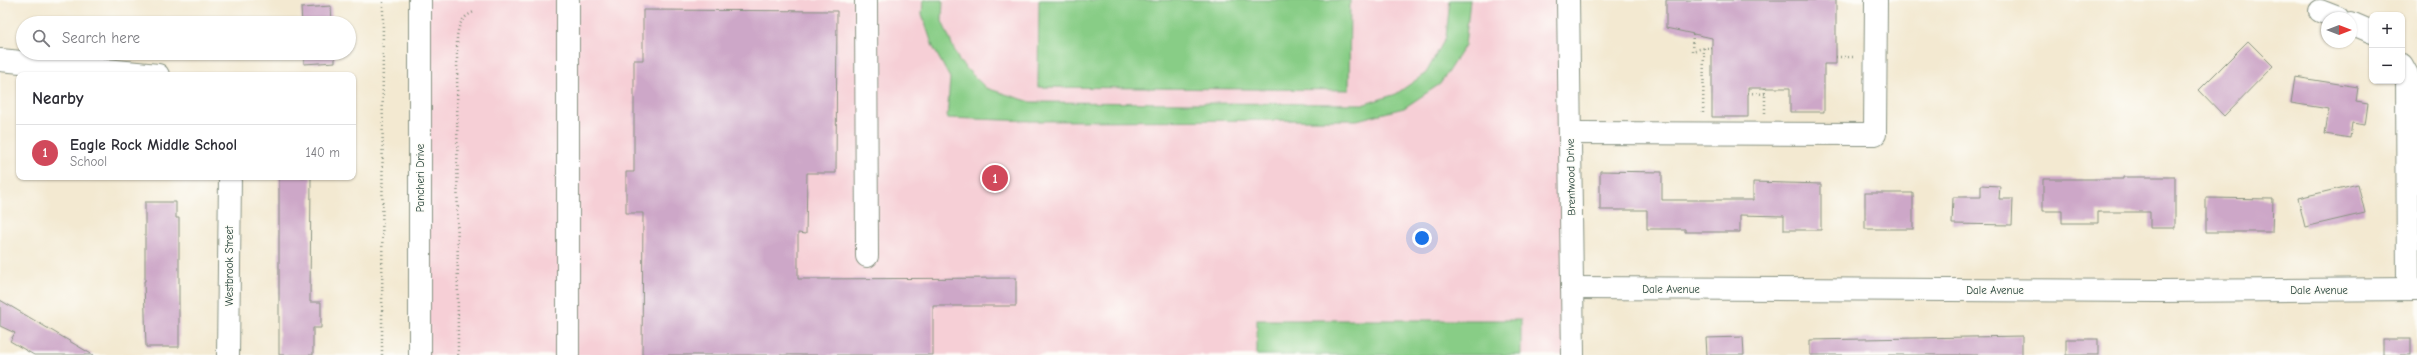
<!DOCTYPE html>
<meta charset="utf-8">
<style>
body{margin:0;font-family:"Comic Neue",sans-serif;background:#f7f7f7;color:#2b2b33}
.controls{position:absolute;right:12px;top:12px;display:grid;overflow:hidden;border-radius:8px;box-shadow:0 1px 3px #0004}
.controls button{width:36px;height:36px;display:grid;place-items:center;padding:0;border:0;border-bottom:1px solid #e1e1e2;background:#fff;color:#2b2b33;font:20px sans-serif}
.compass{position:absolute;left:2321px;top:12px;width:36px;height:36px;border-radius:50%;background:#fff;box-shadow:0 1px 3px #0004;rotate:90deg}
.you{position:absolute;left:1422px;top:238px;width:14px;height:14px;margin:-10px;border:3px solid #fff;border-radius:50%;background:#1a73e8;box-shadow:0 0 0 6px #1a73e833}
.badge{display:grid;place-items:center;width:26px;height:26px;border-radius:50%;background:#d1495b;color:#fff;font-size:13px;font-weight:700}
.pin{position:absolute;translate:-50% -50%;border:2px solid #fff;box-shadow:0 1px 4px #0006}
.list{margin:0;padding:0;list-style:none}
h2{display:flex;justify-content:space-between;align-items:center;height:52px;margin:0;padding:0 16px;font-size:17px}
h2 small{font-size:13px;font-weight:400;color:#7c7c81}
.list li{display:grid;grid-template-columns:26px 1fr auto;gap:12px;align-items:center;box-sizing:border-box;height:56px;padding:0 16px;border-top:1px solid #e1e1e2}
.list b{display:block;font-size:15px;white-space:nowrap}
.list p{margin:0;font-size:13px;white-space:nowrap;color:#7c7c81}
.list em{font-size:13px;font-style:normal;color:#7c7c81}
.icon{flex:none;width:22px;height:22px;fill:none;stroke:currentColor;stroke-width:2;stroke-linecap:round;stroke-linejoin:round}
.map{position:relative;flex:none;width:2417px;height:355px;overflow:hidden}
.search{position:absolute;background:#fff;box-shadow:0 1px 3px #0004;left:16px;top:16px;width:340px;height:44px;display:flex;align-items:center;gap:10px;box-sizing:border-box;padding:0 14px;border-radius:22px;color:#7c7c81;font-size:15px}
.panel{position:absolute;background:#fff;box-shadow:0 1px 3px #0004;left:16px;top:72px;width:340px;height:108px;border-radius:8px}
.map>svg:first-child{display:block}
.built{fill:#f6cfd6}
.green{fill:#88cd86;stroke:#54855d}
.building{fill:#cda7c8}
.lines{fill:none;stroke-linecap:round;stroke-linejoin:round}
.minor-casing{stroke:#899382;stroke-width:24}
.path{stroke:#899382;stroke-width:2.5;stroke-dasharray:1 3;stroke-linecap:butt}
.minor{stroke:#fff;stroke-width:22}
.labels{text-anchor:middle;dominant-baseline:central;stroke-width:3;stroke-linejoin:round;paint-order:stroke}
.street-label{font-size:11px;fill:#1f3d34;stroke:#fdfcf7}
</style>
<div class="map">
<svg width="2417" height="355" viewBox="0 0 2417 355">
<rect width="100%" height="100%" fill="#fdfcf7"/>
<filter id="ink" filterUnits="userSpaceOnUse"><feTurbulence type="fractalNoise" baseFrequency=".025" numOctaves="2"/><feDisplacementMap in="SourceGraphic" scale="8" xChannelSelector="R" yChannelSelector="G"/><feConvolveMatrix kernelMatrix="1 2 1 2 8 2 1 2 1" color-interpolation-filters="sRGB"/></filter>
<filter id="wash" filterUnits="userSpaceOnUse"><feTurbulence type="fractalNoise" baseFrequency=".012" numOctaves="4" result="noise"/><feDisplacementMap in="SourceGraphic" scale="16" xChannelSelector="R" yChannelSelector="G"/><feGaussianBlur stdDeviation="0.9" result="paint"/><feColorMatrix in="noise" values="0 0 0 0 0 0 0 0 0 0 0 0 0 0 0 0 0 1.4 0 .05"/><feComposite in="paint" operator="in"/></filter>
<g filter="url(#wash)">
<rect width="100%" height="100%" fill="#f3e9d1"/>
<path class="built" d="M 420,0 L 1568,0 L 1572,355 L 420,355 Z"/>
<g class="green">
<path d="M 923,0 L 943,0 L 942,21 L 959,61 L 986,88 L 1031,102 L 1365,104 L 1396,94 L 1426,73 L 1446,37 L 1450,0 L 1470,0 L 1465,45 L 1440,84 L 1404,108 L 1357,120 L 1032,121 L 947,118 L 950,78 L 933,47 L 922,14 Z"/>
<path d="M 1039,0 L 1350,0 L 1349,90 L 1038,87 Z"/>
<rect x="1257" y="320" width="264" height="35"/>
</g>
<g id="blocks">
<g class="building">
<path d="M 1666,0 L 1836,0 L 1836,64 L 1824,64 L 1824,112 L 1790,112 L 1790,88 L 1748,88 L 1748,117 L 1712,117 L 1712,38 L 1666,28 Z"/>
<path d="M 331,6 L 332,23 L 302,23 L 301,8 Z"/>
<path d="M 643,10 L 837,11 L 836,173 L 807,173 L 806,234 L 798,233 L 798,279 L 1016,278 L 1016,306 L 933,306 L 933,355 L 642,355 L 643,213 L 626,213 L 626,172 L 634,172 L 634,60 L 643,60 Z"/>
<path d="M 2248,41 L 2273,66 L 2224,116 L 2199,90 Z"/>
<path d="M 304,53 L 335,53 L 335,62 L 304,64 Z"/>
<path d="M 2295,77 L 2358,87 L 2356,102 L 2368,104 L 2365,125 L 2352,123 L 2350,138 L 2325,134 L 2329,109 L 2291,103 Z"/>
<path d="M 1600,171 L 1662,172 L 1662,200 L 1753,200 L 1753,182 L 1821,184 L 1821,230 L 1784,230 L 1784,216 L 1740,215 L 1740,232 L 1685,232 L 1685,229 L 1647,229 L 1647,210 L 1600,210 Z"/>
<path d="M 279,177 L 311,177 L 310,302 L 321,302 L 321,328 L 313,328 L 313,355 L 279,355 Z"/>
<path d="M 2123,177 L 2175,177 L 2175,228 L 2150,228 L 2150,212 L 2098,212 L 2098,223 L 2062,223 L 2062,211 L 2043,211 L 2043,179 L 2123,179 Z"/>
<path d="M 2358,184 L 2365,213 L 2305,227 L 2298,198 Z"/>
<path d="M 1981,185 L 2000,186 L 1999,199 L 2013,199 L 2012,225 L 1952,224 L 1953,197 L 1981,197 Z"/>
<rect x="1865" y="193" width="48" height="36"/>
<path d="M 2206,198 L 2273,199 L 2272,232 L 2206,232 Z"/>
<path d="M 145,202 L 176,202 L 176,218 L 179,218 L 179,347 L 146,347 L 144,281 L 145,281 Z"/>
<path d="M 0,300 L 93,355 L 34,355 L 10,341 L 15,333 L 0,326 Z"/>
<path d="M 2022,336 L 2022,355 L 1810,355 L 1810,340 Z"/>
<path d="M 1743,337 L 1744,355 L 1707,355 L 1706,338 Z"/>
<rect x="2066" y="339" width="32" height="16"/>
<rect x="2383" y="339" width="28" height="16"/>
</g>
</g>
</g>
<g filter="url(#ink)">
<use href="#blocks" fill-opacity="0" stroke="#899382" stroke-width="1"/>
<g class="lines">
<g class="minor-casing">
<g id="minor">
<path d="M 568,0 L 568,355"/>
<path d="M 866,0 L 867,256"/>
<path d="M 1568,0 L 1573,355"/>
<path d="M 2320,11 L 2338,18"/>
<path d="M 2351,23 L 2372,32"/>
<path d="M 0,60 L 158,75"/>
<path d="M 2402,65 L 2407,74 L 2408,289"/>
<path d="M 1570,133 L 1875,134 L 1876,0"/>
<path d="M 1572,288 L 2160,291 L 2417,289"/>
<path d="M 228,355 L 230,177"/>
<path d="M 420,355 L 420,0"/>
</g>
</g>
<g class="path">
<path d="M 1693,34 L 1692,51 L 1704,48"/>
<path d="M 1836,57 L 1855,57"/>
<path d="M 1765,88 L 1765,113"/>
<path d="M 1748,93 L 1765,94"/>
<path d="M 1703,113 L 1704,48 L 1712,48"/>
<path d="M 382,355 L 383,0"/>
<path d="M 458,355 L 457,36 C 459,24 462,17 474,12"/>
</g>
<use href="#minor" class="minor"/>
</g>
</g>
<g class="labels">
<g class="street-label">
<text transform="translate(1571 177) rotate(-91)">Brentwood Drive</text>
<text transform="translate(420 178) rotate(-90)">Pancheri Drive</text>
<text transform="translate(229 266) rotate(-90)">Westbrook Street</text>
<text x="1671" y="289">Dale Avenue</text>
<text x="1995" y="290">Dale Avenue</text>
<text x="2319" y="290">Dale Avenue</text>
</g>
</g>
</svg>
<div class="controls">
<button>+</button>
<button>−</button>
</div>
<svg class="compass" viewBox="-18 -18 36 36"><path d="M0-13l5 13h-10z" fill="#e53935"/><path d="M0 13l5-13h-10z" fill="#7c7c81"/></svg>
<div class="you"></div>
<div class="pin badge" style="left:995px;top:178px">1</div>
<div class="search"><svg class="icon" aria-label="search" viewBox="0 0 24 24"><circle cx="10" cy="10" r="6"/><path d="M15 15l6 6"/></svg>Search here</div>
<section class="panel">
<h2>Nearby<small></small></h2>
<ul class="list">
<li><span class="badge">1</span><div><b>Eagle Rock Middle School</b><p>School</p></div><em>140 m</em></li>
</ul>
</section>
</div>
